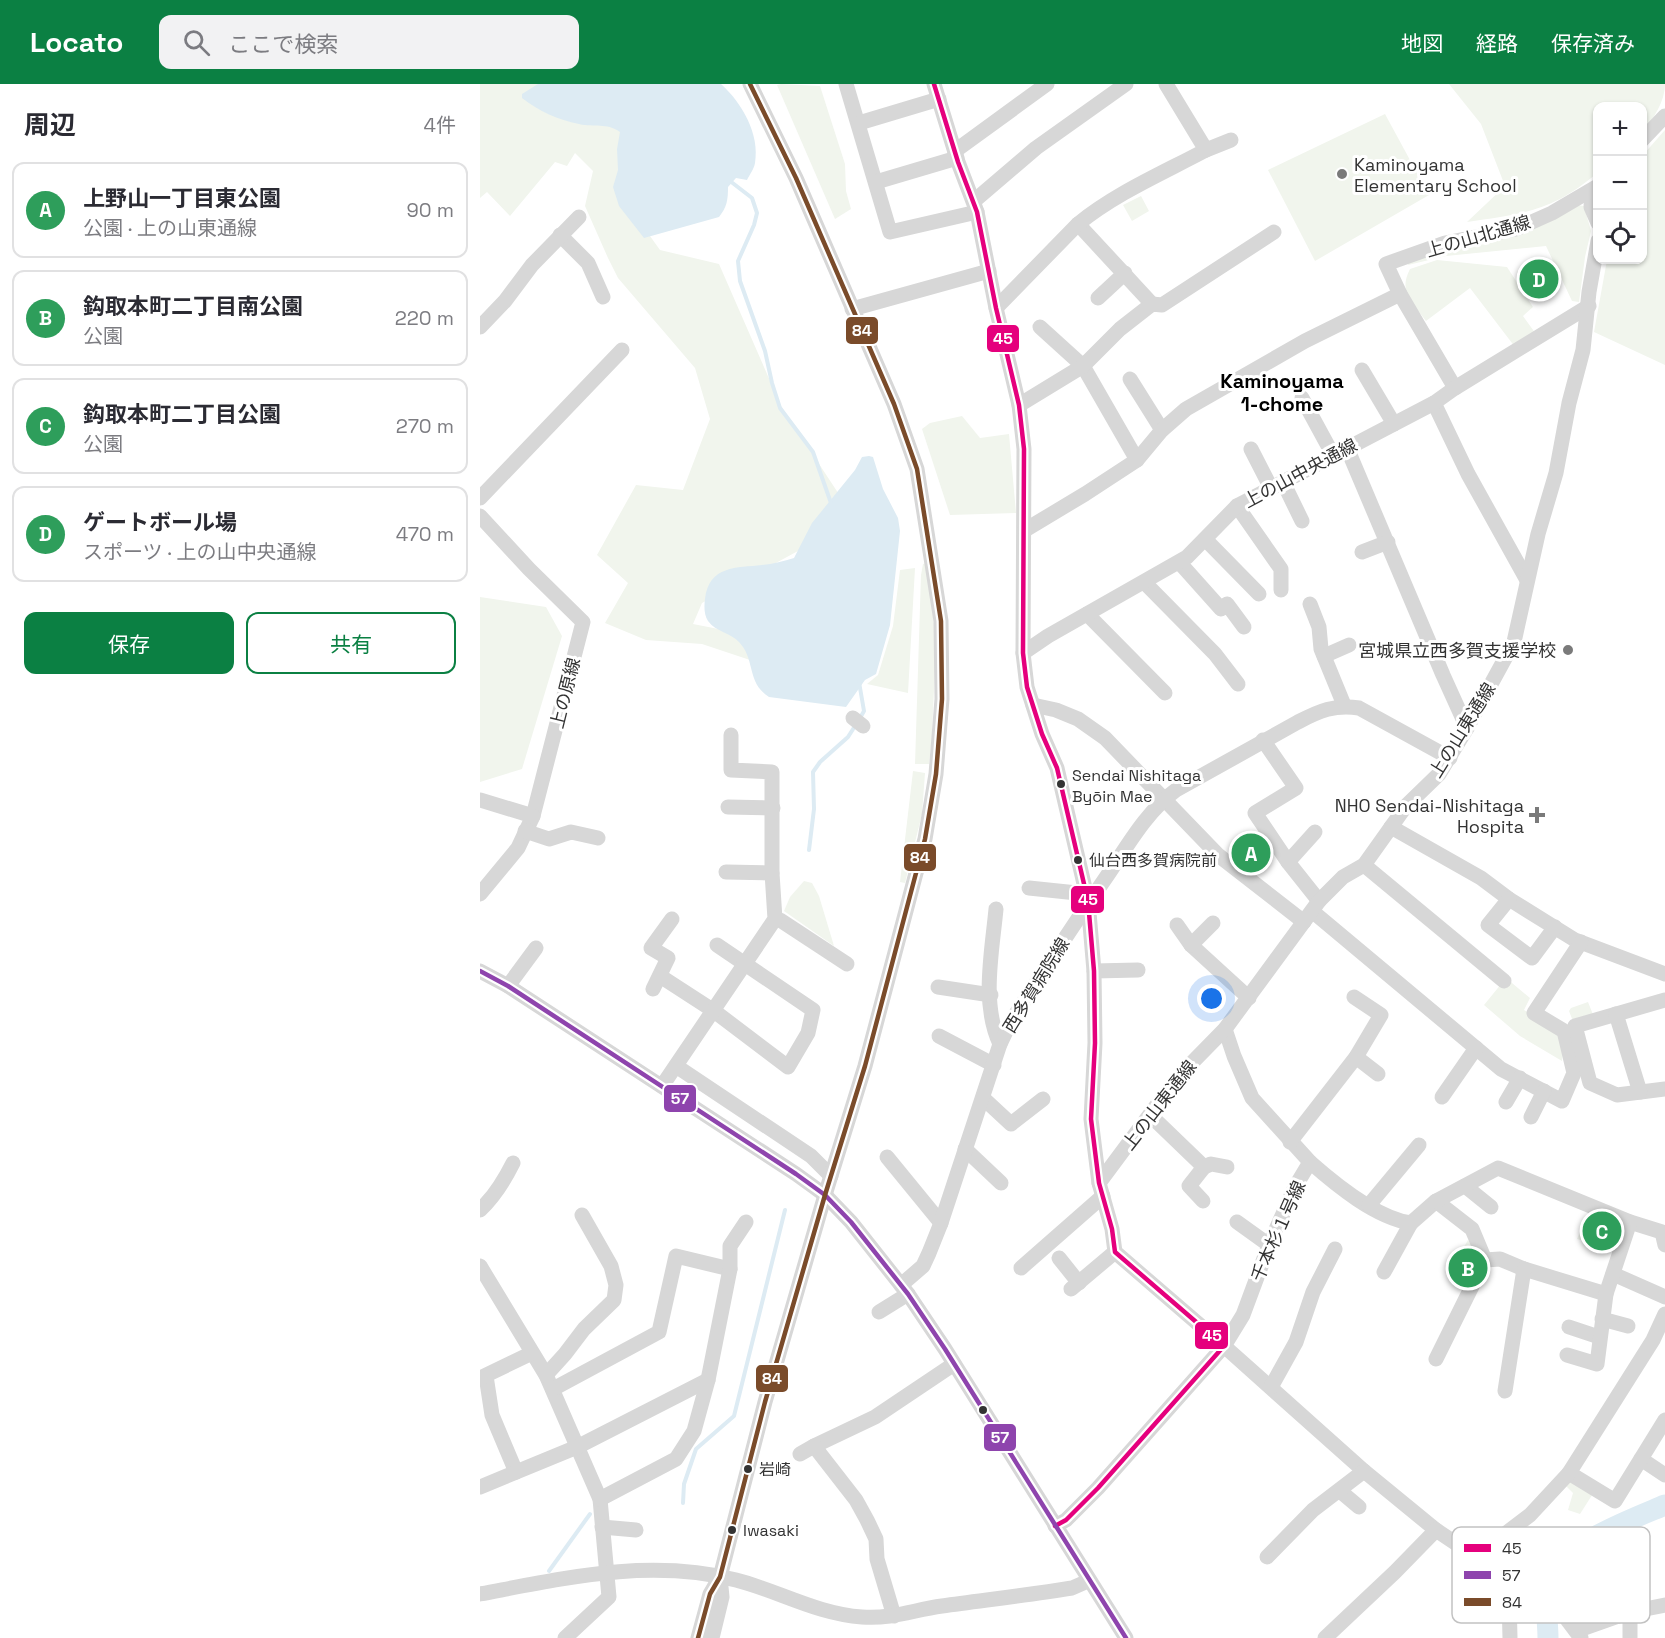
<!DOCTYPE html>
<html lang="ja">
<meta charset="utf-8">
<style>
body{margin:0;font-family:"Space Grotesk","Noto Sans JP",sans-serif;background:#f2f2f3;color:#2b2b33}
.controls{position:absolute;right:18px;top:18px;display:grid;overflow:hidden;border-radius:12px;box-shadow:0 2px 4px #0004}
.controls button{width:54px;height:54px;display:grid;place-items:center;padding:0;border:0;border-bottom:2px solid #e1e1e2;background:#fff;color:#2b2b33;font:30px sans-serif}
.you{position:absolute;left:732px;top:915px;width:21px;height:21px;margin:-15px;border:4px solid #fff;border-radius:50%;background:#1a73e8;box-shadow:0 0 0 9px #1a73e833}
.badge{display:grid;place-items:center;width:39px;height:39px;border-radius:50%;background:#0b8043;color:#fff;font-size:20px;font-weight:700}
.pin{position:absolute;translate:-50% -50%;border:3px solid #fff;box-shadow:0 2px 6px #0006}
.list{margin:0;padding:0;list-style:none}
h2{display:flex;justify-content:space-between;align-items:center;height:78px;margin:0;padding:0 24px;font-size:26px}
h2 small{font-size:20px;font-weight:400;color:#7c7c81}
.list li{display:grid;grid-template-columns:39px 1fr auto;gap:18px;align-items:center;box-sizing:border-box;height:96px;margin:0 12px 12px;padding:0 12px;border:2px solid #e1e1e2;border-radius:12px}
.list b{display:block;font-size:22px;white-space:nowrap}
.list p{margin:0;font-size:20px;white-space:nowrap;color:#7c7c81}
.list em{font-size:20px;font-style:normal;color:#7c7c81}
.actions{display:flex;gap:12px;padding:18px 24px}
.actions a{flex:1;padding:14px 0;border:2px solid #0b8043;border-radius:12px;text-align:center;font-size:21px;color:#0b8043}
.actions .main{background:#0b8043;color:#fff}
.icon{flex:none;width:33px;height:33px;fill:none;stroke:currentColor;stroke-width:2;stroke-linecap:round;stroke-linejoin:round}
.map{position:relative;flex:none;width:1185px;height:1554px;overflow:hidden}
header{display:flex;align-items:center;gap:36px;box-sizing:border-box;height:84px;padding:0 30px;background:#0b8043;color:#fff}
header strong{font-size:28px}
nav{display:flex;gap:33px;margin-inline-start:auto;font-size:21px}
.search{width:420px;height:54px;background:#f2f2f3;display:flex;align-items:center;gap:15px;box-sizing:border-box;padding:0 21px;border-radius:12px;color:#7c7c81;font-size:22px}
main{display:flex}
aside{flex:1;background:#fff}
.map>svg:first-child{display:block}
.green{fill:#f1f5ed}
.water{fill:#ddebf3}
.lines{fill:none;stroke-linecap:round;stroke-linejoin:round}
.stream{stroke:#ddebf3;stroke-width:4}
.river{stroke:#ddebf3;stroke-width:21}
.minor{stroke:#d7d7d7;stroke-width:15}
.bus-1-casing{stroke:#fff;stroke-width:9}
.bus-2-casing{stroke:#fff;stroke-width:9}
.bus-3-casing{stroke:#fff;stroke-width:9}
.bus-1{stroke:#e5007d;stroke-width:4.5}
.bus-2{stroke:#8e44ad;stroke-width:4.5}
.bus-3{stroke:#7a4b2a;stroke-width:4.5}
.poi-dot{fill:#7a7a7a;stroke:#fff;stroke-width:2}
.bus-dot{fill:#333;stroke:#fff;stroke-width:2}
.labels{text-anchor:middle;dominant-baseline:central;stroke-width:6;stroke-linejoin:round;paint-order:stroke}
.bus-label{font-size:16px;fill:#333;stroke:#fff;text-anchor:start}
.poi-label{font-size:18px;fill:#333;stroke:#fff;text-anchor:end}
.street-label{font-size:18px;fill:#333;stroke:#fff}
.neighbourhood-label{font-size:20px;font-weight:bold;fill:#000;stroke:#fff}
.key{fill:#fff;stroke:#c2c2c2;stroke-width:1.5}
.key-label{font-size:16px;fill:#333}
.line-badge{stroke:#fff;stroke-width:2}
.badge-label{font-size:16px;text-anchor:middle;font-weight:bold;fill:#fff}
</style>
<header>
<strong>Locato</strong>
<div class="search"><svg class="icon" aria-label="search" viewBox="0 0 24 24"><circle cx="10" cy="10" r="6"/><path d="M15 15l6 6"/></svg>ここで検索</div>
<nav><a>地図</a><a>経路</a><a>保存済み</a></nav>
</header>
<main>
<aside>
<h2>周辺<small>4件</small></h2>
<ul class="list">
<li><span class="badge" style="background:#2e9e5b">A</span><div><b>上野山一丁目東公園</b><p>公園 · 上の山東通線</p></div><em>90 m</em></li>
<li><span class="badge" style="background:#2e9e5b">B</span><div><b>鈎取本町二丁目南公園</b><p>公園</p></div><em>220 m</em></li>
<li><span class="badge" style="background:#2e9e5b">C</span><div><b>鈎取本町二丁目公園</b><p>公園</p></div><em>270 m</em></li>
<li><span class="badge" style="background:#2e9e5b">D</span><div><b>ゲートボール場</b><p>スポーツ · 上の山中央通線</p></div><em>470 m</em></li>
</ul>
<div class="actions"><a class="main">保存</a><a>共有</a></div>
</aside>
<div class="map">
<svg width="1185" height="1554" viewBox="0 0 1185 1554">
<rect width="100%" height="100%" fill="#fff"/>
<g class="green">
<path d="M 0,0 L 123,0 L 146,35 L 142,113 L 180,166 L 239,180 L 301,322 L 366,421 L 329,461 L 222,519 L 213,540 L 274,552 L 276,578 L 222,560 L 166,556 L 125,539 L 148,499 L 117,471 L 156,401 L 203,406 L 230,335 L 215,284 L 138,194 L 128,174 L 105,122 L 113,87 L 95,69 L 87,82 L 75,78 L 30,132 L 7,108 L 0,114 Z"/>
<path d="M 301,0 L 340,2 L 365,80 L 366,107 L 371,125 L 355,135 L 297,1 Z"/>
<path d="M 969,0 L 1185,0 C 1185,17 1174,34 1163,47 L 1162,22 L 1118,22 L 1117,89 C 1073,127 1043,130 987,138 L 1025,102 L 1001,40 Z"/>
<path d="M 905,30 L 949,111 L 835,177 L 788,86 Z"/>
<path d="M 1185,46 L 1185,281 L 1114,248 L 1127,176 L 1162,176 L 1163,71 Z"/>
<path d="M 661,112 L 669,127 L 652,137 L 643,121 Z"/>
<path d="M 1097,121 L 1104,122 L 1111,147 L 1105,173 L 1099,218 L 1092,217 L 1066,162 L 966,172 L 928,181 L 929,174 L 964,164 L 1007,160 L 1056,144 Z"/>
<path d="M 1061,173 L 1080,201 L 1056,217 L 1037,188 Z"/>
<path d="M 957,176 L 1027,183 L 1053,223 L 1043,232 L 1056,250 L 1035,263 L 990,204 L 946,237 C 932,218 918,208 930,185 Z"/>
<path d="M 482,332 L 500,354 L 529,350 L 536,429 L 470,431 L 442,345 L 450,339 Z"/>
<path d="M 447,479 L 456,558 L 452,652 L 449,680 L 435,680 L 441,491 L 443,480 Z"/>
<path d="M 435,484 L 428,609 L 387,600 L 398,591 L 413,542 L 420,486 Z"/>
<path d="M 0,513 L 66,523 L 82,552 L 42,685 L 0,698 Z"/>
<path d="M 433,687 L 445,689 L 442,730 L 425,799 L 420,798 Z"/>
<path d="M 780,752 L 789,762 L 765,786 L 755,776 L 768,759 Z"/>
<path d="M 324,797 L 332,799 L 339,812 L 354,862 L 304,827 L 310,813 Z"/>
<path d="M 1026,894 L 1050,914 L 1044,926 L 1079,948 L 1083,969 L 1082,977 L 1040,952 L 1004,921 Z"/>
<path d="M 1108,918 L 1114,933 L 1094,940 L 1089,927 L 1091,924 Z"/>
<path d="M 1111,1125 L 1145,1139 L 1135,1166 L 1097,1155 Z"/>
<path d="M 988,1156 L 999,1173 L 987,1197 L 977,1193 L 987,1174 L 980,1170 Z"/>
<path d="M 1092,1395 L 1114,1408 L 1100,1430 L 1088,1426 L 1093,1409 L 1085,1401 Z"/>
</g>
<g class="water">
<path d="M 58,0 L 241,0 C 262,19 280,50 275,79 C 274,85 270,90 267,96 L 256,94 L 248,103 C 248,116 247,123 239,133 L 164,154 L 139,122 L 133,103 L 138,86 L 137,65 L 140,48 C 126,38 115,44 99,40 C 78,36 59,27 42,14 L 42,10 Z"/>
<path d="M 389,372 L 393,373 L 403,405 L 418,434 L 420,447 L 410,541 L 396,590 L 385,596 L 366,623 L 289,613 C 266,598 276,576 259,558 C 251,549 236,548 228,537 C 224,531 224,522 225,515 C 229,481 257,484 282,481 C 293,480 304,477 314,474 L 332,439 L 375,386 L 382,373 Z"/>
</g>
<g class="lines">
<g class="stream">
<path d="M 250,97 L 272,114 L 277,129 L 274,141 L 258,177 L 260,197 L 285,267 L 292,299 L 300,324 L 333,368 L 351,419"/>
<path d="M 379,598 L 384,627 L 380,634"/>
<path d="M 329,766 L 334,725 L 333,688 L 340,678 L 368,653 L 375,642"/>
<path d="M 203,1419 L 204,1400 L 216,1365 L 254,1332 L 305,1126"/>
<path d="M 69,1487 L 110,1430"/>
</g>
<path class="river" d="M 1068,1554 C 1068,1535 1063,1514 1070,1494 C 1083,1460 1152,1435 1185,1421"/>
<g class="minor">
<path d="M 366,0 L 410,148 L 497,128"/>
<path d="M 454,0 L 478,78 L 497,128 L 516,224 L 539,321 L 544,365 L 543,569 L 547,603 L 562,650 L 577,684 L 608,817 L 614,887 L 615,959 L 611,1035 L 619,1099 L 632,1145 L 635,1168 L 744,1262 L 618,1404 L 586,1436 L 575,1442"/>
<path d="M 379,39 L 459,15"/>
<path d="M 1162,56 L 1185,32"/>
<path d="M 726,66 L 751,56"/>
<path d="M 475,67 L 567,0"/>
<path d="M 396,98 L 477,74"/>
<path d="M 1112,107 L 1111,123 L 1118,139"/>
<path d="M 494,117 L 556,64 L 646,0"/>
<path d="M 598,140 L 672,220"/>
<path d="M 80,151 L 108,179 L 123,213"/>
<path d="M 618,214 L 645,189"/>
<path d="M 516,224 L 598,140 C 636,109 683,89 726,66 L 686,0"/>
<path d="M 372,225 L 509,187"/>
<path d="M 0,243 L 25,217 L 52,181 L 99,133"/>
<path d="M 560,243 L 603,282 L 657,376"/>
<path d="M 882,286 L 914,340"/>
<path d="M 650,295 L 682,346"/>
<path d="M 975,304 L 920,210 L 906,180 L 965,159 L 1036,145 L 1072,129 L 1118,102"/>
<path d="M 822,314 L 853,371"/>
<path d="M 954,319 L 988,390 L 1047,496"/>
<path d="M 539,321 L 603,282 L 640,245 L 672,220 L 682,221 L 794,148"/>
<path d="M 867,364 L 963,591 L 987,644"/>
<path d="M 771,365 L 791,404"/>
<path d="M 803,398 L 822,437"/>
<path d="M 0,414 L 142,266"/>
<path d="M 757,422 L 801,485 L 801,506"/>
<path d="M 0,432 L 49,485 L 103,538 L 53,732 L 38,764 L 0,810"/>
<path d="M 545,446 L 605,410 L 657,376 L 682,346 L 706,325 L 825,257 L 920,210"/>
<path d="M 725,455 L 779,510"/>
<path d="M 882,468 L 908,458"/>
<path d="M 699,478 L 741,525 L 747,520 L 764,543"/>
<path d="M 664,498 L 735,570 L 758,600"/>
<path d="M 830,520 L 839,543 L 841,565 L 864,621"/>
<path d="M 607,530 L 685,609"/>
<path d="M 543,569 L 568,552 L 707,473 L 757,422 L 954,319 L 975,304 L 1109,222"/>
<path d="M 844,572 L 869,561"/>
<path d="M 553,621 L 576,626 L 598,635 L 625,654 L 738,771 L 824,838"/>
<path d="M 373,634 L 383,642"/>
<path d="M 783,656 L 816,704 L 775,729 L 808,778 L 839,817"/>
<path d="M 0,716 L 53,732"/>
<path d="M 248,723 L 293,724"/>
<path d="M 911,743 L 1001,794 L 1029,815 L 1095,856 L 1185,890"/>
<path d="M 45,747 L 69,755 L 91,748 L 118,754"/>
<path d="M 808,778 L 835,748"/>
<path d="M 884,781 L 1024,897"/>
<path d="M 246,788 L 292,789"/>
<path d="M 549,804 L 597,809 L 608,817"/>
<path d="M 1029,815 L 1008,841 L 1052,874 L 1075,843"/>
<path d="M 516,825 C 512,868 501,920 520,960"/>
<path d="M 832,827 L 1021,985 L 1082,1017 L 1094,989 L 1084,947 L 1054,929 L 1101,858"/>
<path d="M 295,835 L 300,836 L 367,880"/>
<path d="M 697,841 L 711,861 L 769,914"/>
<path d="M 711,861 L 733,839"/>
<path d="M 0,887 L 28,902 L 316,1090 L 345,1111 L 371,1138 L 428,1210 L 465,1265 L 646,1554"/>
<path d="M 614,887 L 658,886"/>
<path d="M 180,892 L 234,927 L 308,983 L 328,949 L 333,926 L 237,861"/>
<path d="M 28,902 L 56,864"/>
<path d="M 458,903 L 511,911"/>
<path d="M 173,905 L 188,874 L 171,864 L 192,835"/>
<path d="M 1185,916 L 1095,942 L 1110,999 L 1137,1011 L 1185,1005"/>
<path d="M 1136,930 L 1160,1008"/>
<path d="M 745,945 L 754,972 L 772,1014 L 830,1078 L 815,1103 L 789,1161 L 763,1231 L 744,1262 L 884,1387 L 956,1446 L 1023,1491 L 1029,1513 L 1030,1554"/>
<path d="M 459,952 L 514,981"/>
<path d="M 876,973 L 898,990"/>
<path d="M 196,982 L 331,1072 L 351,1092"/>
<path d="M 182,1002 L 295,835 L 292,789 L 292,688 L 251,686 L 251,651"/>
<path d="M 962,1013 L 996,964"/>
<path d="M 503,1014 L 531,1040 L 563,1015"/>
<path d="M 1026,1018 L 1040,994"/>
<path d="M 670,1031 L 724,1083 L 709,1102 L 723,1117"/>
<path d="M 1051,1033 L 1064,1007"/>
<path d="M 810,1058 L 876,973 L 901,931 L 874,913"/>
<path d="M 485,1065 L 521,1099"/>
<path d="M 407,1073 L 461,1139"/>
<path d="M 830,1078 C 856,1101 896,1134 931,1139 L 956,1117 L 992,1145 L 1005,1176 L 956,1275"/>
<path d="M 724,1083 L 731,1080 L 747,1083"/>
<path d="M 619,1099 L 697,994 L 745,945 L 839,817 L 863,793 L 884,781 L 926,722 L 959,690 L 987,644 L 1034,558 L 1058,450 L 1076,389 L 1089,319 L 1103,266 L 1109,208 L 1118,157"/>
<path d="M 985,1102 L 1011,1123"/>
<path d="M 956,1117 L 1018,1084 L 1150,1138 L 1182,1148 L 1185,1161"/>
<path d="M 889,1121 L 939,1061"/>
<path d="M 0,1126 C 15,1112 24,1097 33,1079"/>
<path d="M 757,1138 L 789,1161"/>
<path d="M 579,1174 L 599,1199"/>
<path d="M 1005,1176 L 1020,1175 L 1044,1185 L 1126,1210"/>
<path d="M 0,1182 L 66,1291 L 120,1415 L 129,1513 L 85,1554"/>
<path d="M 541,1184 L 623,1112"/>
<path d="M 904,1188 L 931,1139"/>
<path d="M 1133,1190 L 1185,1213"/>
<path d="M 421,1201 L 443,1182 L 449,1169 L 461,1139 L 520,960 L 530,939 C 562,889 594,840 627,792 C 648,761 666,728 696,706 L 818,638 C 839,627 855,620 879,624 L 970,674"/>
<path d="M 591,1205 L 635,1168"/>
<path d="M 399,1228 L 428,1210"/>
<path d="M 1122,1235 L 1148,1242"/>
<path d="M 1089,1243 L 1119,1253"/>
<path d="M 1087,1271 L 1117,1280 L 1126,1210 L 1150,1138"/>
<path d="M 66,1291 L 85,1270 L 104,1245 L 134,1216 L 136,1201 L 131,1182 L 102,1131"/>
<path d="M 6,1292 L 12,1331 L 36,1388"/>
<path d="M 0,1294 L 52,1269"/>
<path d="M 791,1303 L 816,1258 L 833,1208 L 855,1165"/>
<path d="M 73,1305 L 179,1248 L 196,1172 L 250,1185"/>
<path d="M 1025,1307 L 1044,1185"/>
<path d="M 334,1362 L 395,1333 L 474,1280"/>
<path d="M 320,1370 L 334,1362 L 376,1416 L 387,1436 L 396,1455 L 397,1475 L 414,1532"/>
<path d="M 1161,1375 L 1185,1391"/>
<path d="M 1089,1389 L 1135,1417 L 1185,1336"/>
<path d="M 0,1403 L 97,1363 L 228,1296"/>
<path d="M 860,1407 L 879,1423"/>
<path d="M 120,1415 L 196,1375 L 214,1347 L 228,1296 L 250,1185 L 250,1162 L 266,1138"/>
<path d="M 122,1443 L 156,1446"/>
<path d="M 1133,1467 L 1139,1532"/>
<path d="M 996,1472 L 1050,1431 L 1089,1389 L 1173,1256 L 1185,1230"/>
<path d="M 787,1473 L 833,1426 L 884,1387"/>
<path d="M 1135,1474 L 1160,1473"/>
<path d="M 0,1510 C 85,1494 170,1474 256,1496 C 299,1507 337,1530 382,1533 C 413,1535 433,1526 462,1522 C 505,1516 549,1511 592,1504 L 608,1497"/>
<path d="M 1070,1513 L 1101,1554"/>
<path d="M 1096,1547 L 1150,1528 L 1185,1521"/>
<path d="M 218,1554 L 230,1510 L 240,1493 L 285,1318 L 345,1111 L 385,982 L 445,755 L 456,690 L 462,615 L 461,537 L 437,385 L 414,320 L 316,94 L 270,0"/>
<path d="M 232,1554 L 242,1513 L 240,1493"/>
<path d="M 845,1554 L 915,1488 L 956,1446"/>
<path d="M 1150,1554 L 1150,1528"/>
</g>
<g class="bus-1-casing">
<path id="bus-1" d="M 454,0 L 478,78 L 497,128 L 516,224 L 539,321 L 544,365 L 543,569 L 547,603 L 562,650 L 577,684 L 608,817 L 614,887 L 615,959 L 611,1035 L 619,1099 L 632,1145 L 635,1168 L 744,1262 L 618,1404 L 586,1436 L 575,1442"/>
</g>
<g class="bus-2-casing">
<path id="bus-2" d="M 0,887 L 28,902 L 316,1090 L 345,1111 L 371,1138 L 428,1210 L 465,1265 L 646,1554"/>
</g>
<g class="bus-3-casing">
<path id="bus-3" d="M 218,1554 L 230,1510 L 240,1493 L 285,1318 L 345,1111 L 385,982 L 445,755 L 456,690 L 462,615 L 461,537 L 437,385 L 414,320 L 316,94 L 270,0"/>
</g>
<use href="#bus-1" class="bus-1"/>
<use href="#bus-2" class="bus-2"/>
<use href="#bus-3" class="bus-3"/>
</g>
<g class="poi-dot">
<circle cx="862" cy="90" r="6"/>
<circle cx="1088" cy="566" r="6"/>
<path d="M1054 722h6v6h6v6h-6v6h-6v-6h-6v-6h6z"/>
</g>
<g class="bus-dot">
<circle cx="581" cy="700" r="5"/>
<circle cx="598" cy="776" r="5"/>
<circle cx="503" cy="1326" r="5"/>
<circle cx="268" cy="1385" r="5"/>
<circle cx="252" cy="1446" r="5"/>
</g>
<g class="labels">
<g class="bus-label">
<text x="592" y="691">Sendai Nishitaga<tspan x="592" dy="21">Byōin Mae</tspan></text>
<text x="609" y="776">仙台西多賀病院前</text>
<text x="279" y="1385">岩崎</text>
<text x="263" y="1446">Iwasaki</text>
</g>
<g class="poi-label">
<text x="874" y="80" text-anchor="start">Kaminoyama<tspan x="874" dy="21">Elementary School</tspan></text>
<text x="1076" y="566">宮城県立西多賀支援学校</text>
<text x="1044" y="721">NHO Sendai-Nishitaga<tspan x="1044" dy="21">Hospita</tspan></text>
</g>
<g class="street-label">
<text transform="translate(998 152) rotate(-16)">上の山北通線</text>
<text transform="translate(820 389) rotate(-28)">上の山中央通線</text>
<text transform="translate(85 609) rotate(-76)">上の原線</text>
<text transform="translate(982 646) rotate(-58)">上の山東通線</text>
<text transform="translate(556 901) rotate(-58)">西多賀病院線</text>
<text transform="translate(679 1021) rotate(-52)">上の山東通線</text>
<text transform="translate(798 1147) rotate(-66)">千本杉１号線</text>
</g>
<g class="neighbourhood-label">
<text x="802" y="297">Kaminoyama<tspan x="802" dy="23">1-chome</tspan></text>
</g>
</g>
<rect x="972" y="1443" width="198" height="96" rx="9" class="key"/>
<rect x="984" y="1460" width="27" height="8" fill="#e5007d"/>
<rect x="984" y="1487" width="27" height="8" fill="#8e44ad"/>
<rect x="984" y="1514" width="27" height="8" fill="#7a4b2a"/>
<g class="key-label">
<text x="1022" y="1470">45</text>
<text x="1022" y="1497">57</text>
<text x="1022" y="1524">84</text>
</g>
<g class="line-badge">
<rect x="365" y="232" width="34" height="29" rx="6" fill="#7a4b2a"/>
<rect x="506" y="240" width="34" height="29" rx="6" fill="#e5007d"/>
<rect x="423" y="759" width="34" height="29" rx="6" fill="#7a4b2a"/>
<rect x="590" y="801" width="35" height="29" rx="6" fill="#e5007d"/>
<rect x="183" y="1000" width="34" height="29" rx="6" fill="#8e44ad"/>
<rect x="714" y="1237" width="35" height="29" rx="6" fill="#e5007d"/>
<rect x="275" y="1280" width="34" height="29" rx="6" fill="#7a4b2a"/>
<rect x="503" y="1339" width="34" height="29" rx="6" fill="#8e44ad"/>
</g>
<g class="badge-label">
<text x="382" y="252">84</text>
<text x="523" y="260">45</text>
<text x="440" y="779">84</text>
<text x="608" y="821">45</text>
<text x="200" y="1020">57</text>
<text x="732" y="1257">45</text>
<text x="292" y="1300">84</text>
<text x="520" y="1359">57</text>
</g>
</svg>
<div class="controls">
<button>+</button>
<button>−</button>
<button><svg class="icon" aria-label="locate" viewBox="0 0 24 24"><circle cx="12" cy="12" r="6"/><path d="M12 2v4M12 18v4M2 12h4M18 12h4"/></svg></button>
</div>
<div class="you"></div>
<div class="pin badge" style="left:771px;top:769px;background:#2e9e5b">A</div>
<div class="pin badge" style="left:988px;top:1184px;background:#2e9e5b">B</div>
<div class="pin badge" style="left:1122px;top:1147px;background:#2e9e5b">C</div>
<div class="pin badge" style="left:1059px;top:195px;background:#2e9e5b">D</div>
</div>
</main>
